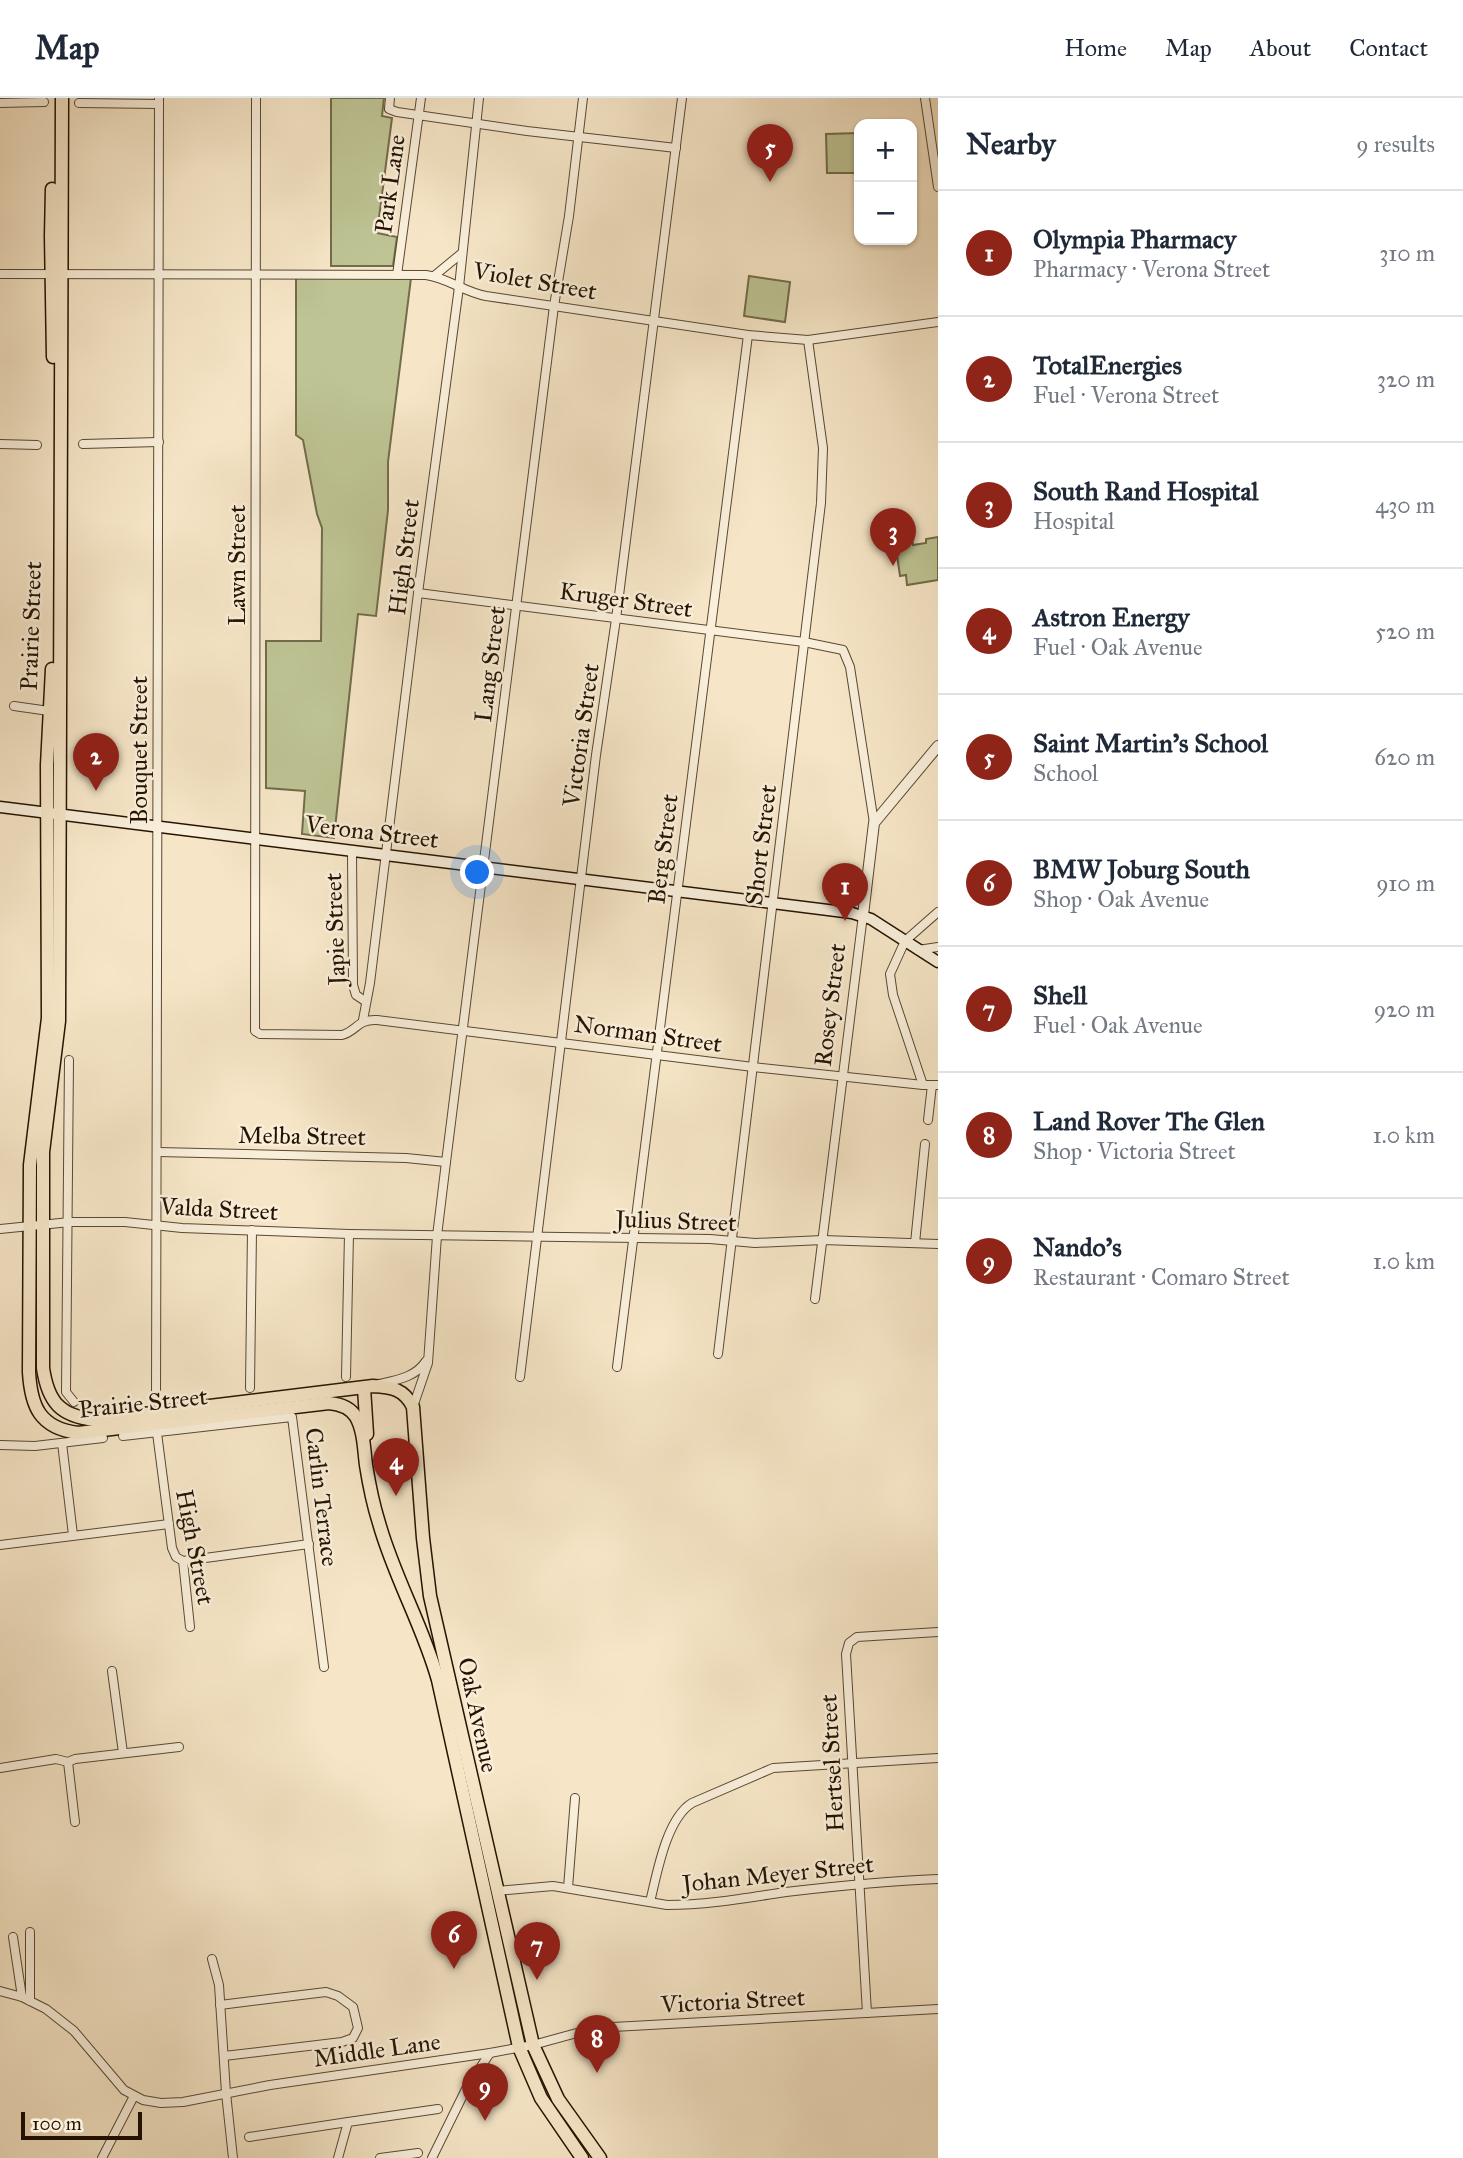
<!DOCTYPE html>
<meta charset="utf-8">
<style>
body{margin:0;font-family:"IM FELL Great Primer",serif;background:#f2f2f3;color:#1f2937}
.controls{position:absolute;right:21px;top:21px;display:grid;overflow:hidden;border-radius:14px;box-shadow:0 2px 5px #0004}
.controls button{width:63px;height:63px;display:grid;place-items:center;padding:0;border:0;border-bottom:2px solid #e0e1e3;background:#fff;color:#1f2937;font:35px sans-serif}
.scale{position:absolute;left:21px;bottom:18px;width:121px;box-sizing:border-box;padding-left:7px;border:4px solid #251300;border-top:0;font-size:19px;line-height:24px;white-space:nowrap;color:#251300;-webkit-text-stroke:5px #f9efdb;paint-order:stroke}
.you{position:absolute;left:478px;top:775px;width:24px;height:24px;margin:-18px;border:5px solid #fff;border-radius:50%;background:#1a73e8;box-shadow:0 0 0 10px #1a73e833}
.badge{display:grid;place-items:center;width:46px;height:46px;border-radius:50%;background:#8f2418;color:#fff;font-size:23px;font-weight:700}
.pin{position:absolute;translate:-50% -58px;filter:drop-shadow(0 2px 4px #0008)}
.pin::after{content:'';position:absolute;top:37px;width:24px;height:21px;background:inherit;clip-path:polygon(0 0,100% 0,50% 100%)}
.list{margin:0;padding:0;list-style:none}
h2{display:flex;justify-content:space-between;align-items:center;height:91px;margin:0;padding:0 28px;font-size:30px}
h2 small{font-size:23px;font-weight:400;color:#747a83}
.list li{display:grid;grid-template-columns:46px 1fr auto;gap:21px;align-items:center;box-sizing:border-box;height:126px;padding:0 28px;border-top:2px solid #e0e1e3}
.list b{display:block;font-size:26px;white-space:nowrap}
.list p{margin:0;font-size:23px;white-space:nowrap;color:#747a83}
.list em{font-size:23px;font-style:normal;color:#747a83}
.map{position:relative;flex:none;width:938px;height:2060px;overflow:hidden}
header{display:flex;align-items:center;gap:42px;box-sizing:border-box;height:98px;padding:0 35px;background:#fff;border-bottom:2px solid #e0e1e3}
header strong{font-size:33px}
nav{display:flex;gap:38px;margin-inline-start:auto;font-size:24px}
main{display:flex}
aside{flex:1;background:#fff}
.map>svg:first-child{display:block}
.green{fill:#bec494;stroke:#726c4a;stroke-width:2}
.lines{fill:none;stroke-linecap:round;stroke-linejoin:round}
.minor-casing{stroke:#594832;stroke-width:10}
.tertiary-casing{stroke:#594832;stroke-width:12}
.secondary-casing{stroke:#251300;stroke-width:13}
.primary-casing{stroke:#251300;stroke-width:15}
.minor{stroke:#f9efdb;stroke-width:8}
.tertiary{stroke:#f9efdb;stroke-width:10}
.secondary{stroke:#f9efdb;stroke-width:10}
.primary{stroke:#f6e6c7;stroke-width:12}
.labels{text-anchor:middle;dominant-baseline:central;stroke-width:5;stroke-linejoin:round;paint-order:stroke}
.street-label{font-size:24px;fill:#251300;stroke:#f9efdb}
</style>
<header>
<strong>Map</strong>
<nav><a>Home</a><a>Map</a><a>About</a><a>Contact</a></nav>
</header>
<main>
<div class="map">
<svg width="938" height="2060" viewBox="0 0 938 2060">
<rect width="100%" height="100%" fill="#f6e6c7"/>
<filter id="stains"><feTurbulence type="fractalNoise" baseFrequency=".00286" numOctaves="4"/><feColorMatrix values="0 0 0 0 .2 0 0 0 0 .09 0 0 0 0 .02 0 0 0 .5 -.17"/></filter>
<radialGradient id="worn" r=".72"><stop offset=".6" stop-color="#630" stop-opacity="0"/><stop offset="1" stop-color="#630" stop-opacity=".3"/></radialGradient>
<g class="green">
<path d="M 331,0 L 384,0 L 382,18 L 392,20 L 377,135 L 397,139 L 393,168 L 331,168 Z"/>
<path d="M 859,35 L 859,75 L 827,75 L 826,36 Z"/>
<path d="M 749,178 L 790,184 L 785,224 L 744,218 Z"/>
<path d="M 296,180 L 411,180 L 388,364 L 388,412 L 376,518 L 358,516 L 334,740 L 302,736 L 305,693 L 266,690 L 266,543 L 321,543 L 322,430 L 317,416 L 303,342 L 296,337 Z"/>
<path d="M 938,439 L 938,482 L 907,487 L 906,477 L 900,478 L 895,443 L 912,441 L 913,447 L 926,445 L 926,441 Z"/>
</g>
<g class="lines">
<g class="minor-casing">
<g id="minor">
<path d="M 256,0 L 255,933 L 260,936 L 342,937 C 357,933 357,921 377,922 L 753,969 L 923,987 L 938,987"/>
<path d="M 390,0 L 389,11 L 397,14 L 527,33 L 676,50"/>
<path d="M 925,0 L 938,89"/>
<path d="M 0,5 L 44,4"/>
<path d="M 79,5 L 159,6"/>
<path d="M 0,176 L 426,177 C 448,180 464,194 486,198 L 748,237 L 808,242 L 938,224"/>
<path d="M 397,177 L 421,0"/>
<path d="M 434,178 L 462,155"/>
<path d="M 0,346 L 37,347"/>
<path d="M 83,346 L 159,344"/>
<path d="M 418,495 L 804,544 L 843,552 L 850,569 L 874,725"/>
<path d="M 14,608 L 49,613"/>
<path d="M 352,753 L 353,887 L 356,897 L 365,903"/>
<path d="M 918,852 L 938,849"/>
<path d="M 363,922 L 370,885 L 418,495 L 459,189 L 479,0"/>
<path d="M 69,962 L 66,1294 L 74,1304"/>
<path d="M 923,987 L 893,897 L 890,876 L 905,843 L 938,814"/>
<path d="M 928,1022 L 932,987"/>
<path d="M 158,1054 L 406,1060 L 446,1064"/>
<path d="M 0,1131 L 70,1124 L 125,1124 L 182,1130 L 349,1136 L 710,1141 L 755,1145 L 823,1142 L 938,1146"/>
<path d="M 915,1145 L 925,1046"/>
<path d="M 815,1201 L 863,817"/>
<path d="M 718,1256 L 821,405 L 823,350 L 808,242"/>
<path d="M 617,1269 L 748,237"/>
<path d="M 346,1279 L 349,1136"/>
<path d="M 520,1279 L 596,657 L 616,521 L 682,0"/>
<path d="M 379,1286 C 397,1282 416,1279 426,1263"/>
<path d="M 250,1290 L 252,1132"/>
<path d="M 156,1304 L 159,0"/>
<path d="M 413,1309 L 428,1265 L 437,1138 L 446,1064 L 554,208 L 569,118 L 583,0"/>
<path d="M 157,1335 L 172,1450 L 176,1459 L 183,1463 L 190,1529"/>
<path d="M 123,1338 L 292,1319 L 324,1569"/>
<path d="M 62,1345 L 73,1437"/>
<path d="M 0,1347 L 35,1348 L 103,1340"/>
<path d="M 0,1447 L 169,1426"/>
<path d="M 183,1463 L 309,1446"/>
<path d="M 112,1573 L 123,1655"/>
<path d="M 68,1664 L 75,1661 L 179,1649"/>
<path d="M 68,1664 L 75,1724"/>
<path d="M 0,1670 L 56,1661 L 68,1664"/>
<path d="M 568,1790 L 575,1700"/>
<path d="M 497,1793 L 553,1788 L 667,1807 C 707,1807 746,1800 786,1794 C 837,1788 887,1783 938,1781"/>
<path d="M 650,1804 C 657,1776 666,1721 692,1705 L 773,1670 L 938,1660"/>
<path d="M 30,1834 L 30,1903"/>
<path d="M 13,1839 L 22,1899"/>
<path d="M 212,1861 L 219,1887 L 226,1995 L 233,2060"/>
<path d="M 0,1893 L 22,1899 L 46,1911 L 74,1933 L 124,1992 L 143,2002 L 161,2005 L 183,2004 L 270,1987 L 490,1955 L 533,1947 L 595,1930 L 938,1911"/>
<path d="M 220,1907 L 326,1894 L 338,1898 L 353,1909 L 358,1930 L 353,1940 L 342,1944 L 224,1958"/>
<path d="M 867,1915 L 846,1556 L 849,1545 L 857,1539 L 938,1534"/>
<path d="M 249,2039 L 348,2024"/>
<path d="M 102,2060 L 134,1998"/>
<path d="M 338,2060 L 348,2024 L 438,2011"/>
<path d="M 380,2060 L 418,2055"/>
<path d="M 432,2060 L 466,1991 L 490,1955"/>
</g>
</g>
<g class="tertiary-casing">
<path id="tertiary" d="M 863,817 L 874,725 L 938,648"/>
</g>
<g class="secondary-casing">
<path id="secondary" d="M 0,709 L 852,815 L 871,821 L 938,864"/>
</g>
<g class="primary-casing">
<g id="primary">
<path d="M 62,0 L 59,923 L 43,1054 L 43,1270 C 48,1304 60,1318 95,1322 L 373,1288 C 392,1289 404,1291 413,1309 L 423,1440 L 430,1498 L 533,1947 L 558,2001 L 600,2060"/>
<path d="M 52,91 L 51,138 L 53,259"/>
<path d="M 52,571 L 47,667 L 48,920 L 30,1067 L 29,1274 C 31,1309 40,1330 78,1335 L 329,1305 C 340,1306 350,1309 356,1319 C 364,1333 364,1352 366,1367 C 369,1386 373,1406 379,1425 C 394,1479 423,1528 438,1582 L 519,1949 L 541,2000 L 582,2060"/>
<path d="M 364,1290 L 367,1336"/>
</g>
</g>
<use href="#minor" class="minor"/>
<use href="#tertiary" class="tertiary"/>
<use href="#secondary" class="secondary"/>
<use href="#primary" class="primary"/>
</g>
<g class="labels">
<g class="street-label">
<text transform="translate(390 86) rotate(-82)">Park Lane</text>
<text transform="translate(535 183) rotate(10)">Violet Street</text>
<text transform="translate(404 459) rotate(-83)">High Street</text>
<text transform="translate(237 467) rotate(-90)">Lawn Street</text>
<text transform="translate(626 502) rotate(8)">Kruger Street</text>
<text transform="translate(31 528) rotate(-88)">Prairie Street</text>
<text transform="translate(490 566) rotate(-83)">Lang Street</text>
<text transform="translate(581 637) rotate(-82)">Victoria Street</text>
<text transform="translate(139 652) rotate(-90)">Bouquet Street</text>
<text transform="translate(372 734) rotate(7)">Verona Street</text>
<text transform="translate(761 747) rotate(-83)">Short Street</text>
<text transform="translate(663 751) rotate(-83)">Berg Street</text>
<text transform="translate(335 831) rotate(-92)">Japie Street</text>
<text transform="translate(830 907) rotate(-83)">Rosey Street</text>
<text transform="translate(648 936) rotate(8)">Norman Street</text>
<text transform="translate(302 1038) rotate(1)">Melba Street</text>
<text transform="translate(219 1111) rotate(3)">Valda Street</text>
<text transform="translate(676 1123) rotate(2)">Julius Street</text>
<text transform="translate(143 1305) rotate(-6)">Prairie Street</text>
<text transform="translate(322 1399) rotate(83)">Carlin Terrace</text>
<text transform="translate(195 1449) rotate(79)">High Street</text>
<text transform="translate(478 1617) rotate(78)">Oak Avenue</text>
<text transform="translate(832 1665) rotate(-93)">Hertsel Street</text>
<text transform="translate(778 1776) rotate(-6)">Johan Meyer Street</text>
<text transform="translate(733 1903) rotate(-3)">Victoria Street</text>
<text transform="translate(377 1952) rotate(-8)">Middle Lane</text>
</g>
</g>
<rect width="100%" height="100%" filter="url(#stains)"/>
<rect width="100%" height="100%" fill="url(#worn)"/>
</svg>
<div class="controls">
<button>+</button>
<button>−</button>
</div>
<div class="scale">100 m</div>
<div class="you"></div>
<div class="pin badge" style="left:845px;top:823px">1</div>
<div class="pin badge" style="left:96px;top:693px">2</div>
<div class="pin badge" style="left:893px;top:468px">3</div>
<div class="pin badge" style="left:396px;top:1398px">4</div>
<div class="pin badge" style="left:770px;top:84px">5</div>
<div class="pin badge" style="left:454px;top:1871px">6</div>
<div class="pin badge" style="left:537px;top:1882px">7</div>
<div class="pin badge" style="left:597px;top:1975px">8</div>
<div class="pin badge" style="left:485px;top:2023px">9</div>
</div>
<aside>
<h2>Nearby<small>9 results</small></h2>
<ul class="list">
<li><span class="badge">1</span><div><b>Olympia Pharmacy</b><p>Pharmacy · Verona Street</p></div><em>310 m</em></li>
<li><span class="badge">2</span><div><b>TotalEnergies</b><p>Fuel · Verona Street</p></div><em>320 m</em></li>
<li><span class="badge">3</span><div><b>South Rand Hospital</b><p>Hospital</p></div><em>430 m</em></li>
<li><span class="badge">4</span><div><b>Astron Energy</b><p>Fuel · Oak Avenue</p></div><em>520 m</em></li>
<li><span class="badge">5</span><div><b>Saint Martin's School</b><p>School</p></div><em>620 m</em></li>
<li><span class="badge">6</span><div><b>BMW Joburg South</b><p>Shop · Oak Avenue</p></div><em>910 m</em></li>
<li><span class="badge">7</span><div><b>Shell</b><p>Fuel · Oak Avenue</p></div><em>920 m</em></li>
<li><span class="badge">8</span><div><b>Land Rover The Glen</b><p>Shop · Victoria Street</p></div><em>1.0 km</em></li>
<li><span class="badge">9</span><div><b>Nando's</b><p>Restaurant · Comaro Street</p></div><em>1.0 km</em></li>
</ul>
</aside>
</main>
